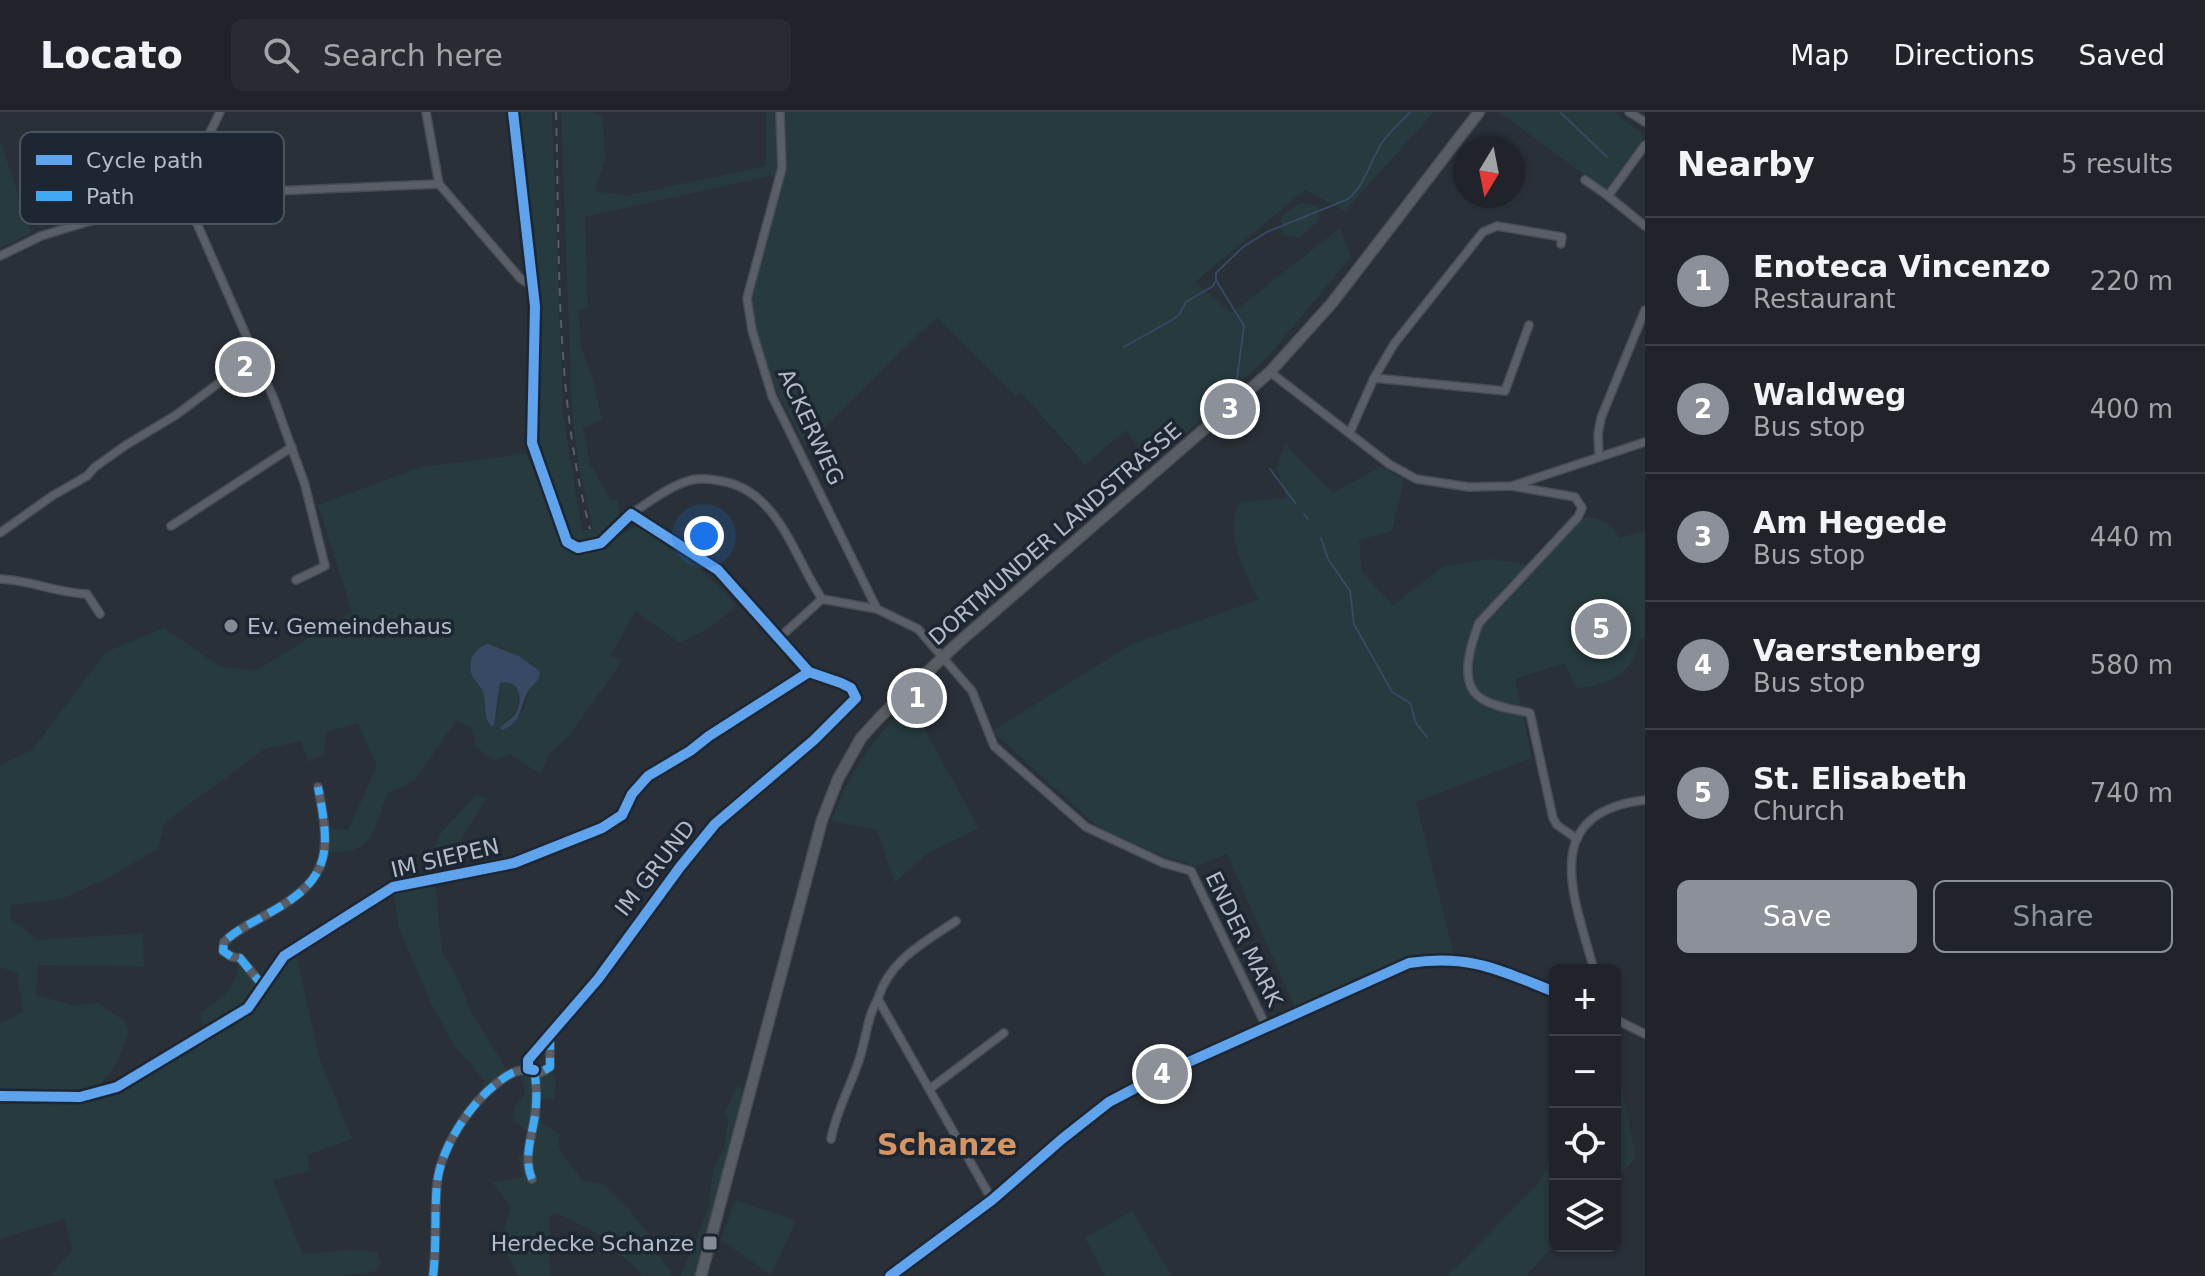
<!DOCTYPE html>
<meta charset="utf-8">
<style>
body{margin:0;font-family:"DejaVu Sans",sans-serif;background:#282c32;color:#f1f3f6}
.controls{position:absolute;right:24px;bottom:24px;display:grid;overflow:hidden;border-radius:12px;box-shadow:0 2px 6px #0004}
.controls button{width:72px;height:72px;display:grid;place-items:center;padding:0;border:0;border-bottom:2px solid #3d4147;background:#20242a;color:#f1f3f6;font:40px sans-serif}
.compass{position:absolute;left:1453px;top:24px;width:72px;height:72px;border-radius:50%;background:#20242a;box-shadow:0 2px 6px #0004;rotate:190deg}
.you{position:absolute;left:704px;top:424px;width:28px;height:28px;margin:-20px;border:6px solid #fff;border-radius:50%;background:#1a73e8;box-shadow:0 0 0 12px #1a73e833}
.badge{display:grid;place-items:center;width:52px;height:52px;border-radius:50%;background:#8c9099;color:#fff;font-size:26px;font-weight:700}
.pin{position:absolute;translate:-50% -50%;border:4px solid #fff;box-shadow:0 2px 8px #0006}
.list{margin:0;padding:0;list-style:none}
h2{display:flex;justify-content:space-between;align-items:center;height:104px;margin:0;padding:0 32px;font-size:34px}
h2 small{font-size:26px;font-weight:400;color:#a2a4a8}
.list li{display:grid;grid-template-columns:52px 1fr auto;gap:24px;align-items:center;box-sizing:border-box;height:128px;padding:0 32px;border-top:2px solid #3d4147}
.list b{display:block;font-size:30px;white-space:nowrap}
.list p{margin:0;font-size:26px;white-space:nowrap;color:#a2a4a8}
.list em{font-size:26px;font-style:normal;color:#a2a4a8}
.actions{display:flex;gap:16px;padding:24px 32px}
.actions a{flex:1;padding:18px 0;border:2px solid #8c9099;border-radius:12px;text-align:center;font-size:28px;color:#8c9099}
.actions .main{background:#8c9099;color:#fff}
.icon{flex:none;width:44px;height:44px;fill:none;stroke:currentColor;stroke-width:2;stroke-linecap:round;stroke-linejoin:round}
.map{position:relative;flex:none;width:1645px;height:1164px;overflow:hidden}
header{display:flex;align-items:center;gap:48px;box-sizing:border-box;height:112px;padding:0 40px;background:#20242a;border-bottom:2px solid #3d4147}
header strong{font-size:38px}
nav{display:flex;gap:44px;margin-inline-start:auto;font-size:28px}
.search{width:560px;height:72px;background:#282c32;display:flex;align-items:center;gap:20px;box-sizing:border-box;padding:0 28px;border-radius:12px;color:#a2a4a8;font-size:30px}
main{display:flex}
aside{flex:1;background:#20242a}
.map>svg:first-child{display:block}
.green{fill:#273a3e;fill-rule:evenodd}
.water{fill:#384963}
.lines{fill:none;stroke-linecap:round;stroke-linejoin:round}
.stream{stroke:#384963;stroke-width:2}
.street-casing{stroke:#484c53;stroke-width:10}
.secondary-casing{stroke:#484c53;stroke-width:13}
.street{stroke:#5a5e66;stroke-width:7}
.secondary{stroke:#595d64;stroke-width:10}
.rail{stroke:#595d64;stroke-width:2;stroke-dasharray:8 8;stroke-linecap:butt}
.quiet{stroke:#3fa9f5;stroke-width:8;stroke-dasharray:16 8;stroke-linecap:butt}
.cycleway-casing{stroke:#1d2633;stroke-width:15}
.cycleway{stroke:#60a3ed;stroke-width:10}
.poi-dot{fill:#848b96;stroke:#1d2633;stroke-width:3}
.labels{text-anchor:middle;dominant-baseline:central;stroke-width:7;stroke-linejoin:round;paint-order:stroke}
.street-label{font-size:22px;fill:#b4bcc9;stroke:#1d2633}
.poi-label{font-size:22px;fill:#b4bcc9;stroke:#1d2633;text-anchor:start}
.district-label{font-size:30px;font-weight:bold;fill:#d59563;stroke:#1d2633}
.key{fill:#1d2633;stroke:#4a5360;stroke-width:2}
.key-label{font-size:22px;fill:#b4bcc9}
</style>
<header>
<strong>Locato</strong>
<div class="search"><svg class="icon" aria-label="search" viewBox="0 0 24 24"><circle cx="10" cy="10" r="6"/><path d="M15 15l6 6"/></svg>Search here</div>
<nav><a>Map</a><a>Directions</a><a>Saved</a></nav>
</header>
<main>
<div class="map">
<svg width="1645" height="1164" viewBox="0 0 1645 1164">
<rect width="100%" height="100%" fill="#2a3038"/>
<g class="green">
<path d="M 518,0 L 552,0 L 563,301 L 582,419 L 593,416 L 579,356 L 572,300 L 561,0 L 592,0 L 603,4 L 605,48 L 595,79 L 625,84 L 766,54 L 766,0 L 1434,0 L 1345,99 L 1305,78 L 1195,170 L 1232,201 L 1340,116 L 1351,145 L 1269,244 L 1152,353 L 1126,318 L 1085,353 L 1021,280 L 1016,284 L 937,205 L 805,334 C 785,294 748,235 752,189 C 755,149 775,102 783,61 L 585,105 L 588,195 L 579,198 L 581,235 L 592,265 L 602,307 L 583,316 L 590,352 L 611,388 L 618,388 C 624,412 604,428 582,433 L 570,428 L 537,341 L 536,329 L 541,198 Z"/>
<path d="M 1499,0 L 1614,0 L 1640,20 L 1644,26 L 1605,78 Z"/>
<path d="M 0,28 L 31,121 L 0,136 Z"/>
<path d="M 1300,91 L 1317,94 L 1319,108 L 1300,126 L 1283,123 L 1281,104 Z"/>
<path d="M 1285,332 L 1333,381 L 1382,354 L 1404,368 L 1392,419 L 1359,428 L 1362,460 L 1393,493 L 1444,454 L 1490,447 L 1529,453 C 1556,426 1585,378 1620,426 L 1645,418 L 1645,525 L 1638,528 C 1636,561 1607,574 1576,576 L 1565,551 L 1515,567 L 1532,646 L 1416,690 L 1454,843 L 1410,846 L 1295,896 L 1227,742 L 1196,754 L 1164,744 L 1099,716 L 992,619 L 1132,532 L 1258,488 C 1245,459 1223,421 1240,390 L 1287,386 L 1277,356 Z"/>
<path d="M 526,342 L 543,377 L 561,429 L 567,437 C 594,446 614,424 637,414 C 675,434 708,462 737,494 L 708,517 L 679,531 L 636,499 L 610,544 L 622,547 L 618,555 L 568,625 L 549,642 L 540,662 L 510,642 L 495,649 L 476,635 L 472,617 L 457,608 L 414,669 L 387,682 C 373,721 374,743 325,740 L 326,716 L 348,718 L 377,654 L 358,611 L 326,620 L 324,642 L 309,650 L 301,629 L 265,637 L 165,710 L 158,737 L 110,765 L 62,787 L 12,793 L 10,806 L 38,828 L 143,821 L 144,854 L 38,853 L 36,883 L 72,893 L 98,891 L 123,908 L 129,918 L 118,950 L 93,982 L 107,979 L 205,922 L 200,901 C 226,884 235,878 240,846 L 263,874 L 284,844 L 295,837 L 319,945 L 352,1027 L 308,1043 L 309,1059 L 273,1068 L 303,1142 L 348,1138 L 377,1140 L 381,1151 L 376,1159 L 342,1164 L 50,1164 L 73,1138 L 65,1107 L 0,1127 L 0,911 L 23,900 L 17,861 L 0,855 L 0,653 L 32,638 L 106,540 L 164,516 L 221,555 L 257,558 L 352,500 L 318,393 L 421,355 ZM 500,535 L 535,553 L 524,597 L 513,612 L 502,612 C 517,603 521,591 517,574 L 508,569 L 500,571 L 497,603 L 485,604 L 484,581 L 476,571 Z"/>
<path d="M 910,591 L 979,716 L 926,742 L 895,771 L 877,718 L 831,709 C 849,662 873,625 910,591 Z"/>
<path d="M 476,683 L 487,686 L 435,768 L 442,840 L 456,862 L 470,898 L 509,961 L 481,985 L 484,968 L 453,932 L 431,891 L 399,816 L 393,775 L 419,772 L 441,721 Z"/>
<path d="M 1615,945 L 1636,1045 L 1615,1068 Z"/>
<path d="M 548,957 L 556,966 L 555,988 L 541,986 L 541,1010 L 560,1023 L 558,1036 L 582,1068 L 603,1072 L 630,1099 L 647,1120 L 658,1143 L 671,1159 L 671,1164 L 644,1164 L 595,1120 L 557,1101 L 549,1104 L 550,1164 L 518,1164 L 501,1131 L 511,1095 L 492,1070 L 523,1065 L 518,1044 L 532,1038 L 533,1026 L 512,1006 L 515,994 L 525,983 L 519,958 Z"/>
<path d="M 737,974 L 750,981 L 701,1164 L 681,1164 L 708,1097 L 713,1058 L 724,1036 L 728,1010 L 725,1001 Z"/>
<path d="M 1555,1041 L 1555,1132 L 1526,1164 L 1447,1164 L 1537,1073 Z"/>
<path d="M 735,1088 L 796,1108 L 771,1163 L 721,1128 Z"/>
<path d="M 1132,1099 L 1172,1164 L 1105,1164 L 1085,1126 Z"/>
</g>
<path class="water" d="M 488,532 L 519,544 L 540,559 C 540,570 532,572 527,581 C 519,597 522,611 502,618 L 500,616 C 504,611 511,608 515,602 C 524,588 520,566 500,571 L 494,613 L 491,614 C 483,604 486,595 484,583 C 482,576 478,573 474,567 C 465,553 473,536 488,532 Z"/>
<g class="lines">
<g class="stream">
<path d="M 1560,0 L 1607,45"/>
<path d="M 1124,235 L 1172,208 L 1179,203 L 1186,190 L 1213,174 L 1215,170"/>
<path d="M 1237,266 L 1244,214 L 1216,168 L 1216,161 L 1243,135 L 1267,120 L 1348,87 C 1367,71 1370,47 1384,28 C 1392,18 1402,9 1410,0"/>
<path d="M 1270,357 L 1296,392"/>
<path d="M 1304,402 L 1308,407"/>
<path d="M 1321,426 L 1328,447 L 1350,479 L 1354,512 L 1392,580 L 1410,591 L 1416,611 L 1427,625"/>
</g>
<g class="street-casing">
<g id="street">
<path d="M 426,0 L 439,72"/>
<path d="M 513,0 L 535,194 L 532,331 L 567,430 L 578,436 L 601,431 L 631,402 L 718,458 L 809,560 L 841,571 L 851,576 L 856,586 L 814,628 L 715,712 L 680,755 L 598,867 L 528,948 L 528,957"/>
<path d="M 780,0 L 782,56 L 747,186 L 752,218 L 772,284 L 877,497"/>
<path d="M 1629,0 L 1645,10"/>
<path d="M 1585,68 L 1608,84 L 1645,33"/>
<path d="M 439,72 L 520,166 L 531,174"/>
<path d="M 181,83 L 181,76 L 199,62 L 201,39 L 220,0"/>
<path d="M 188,84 L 188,91 L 274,287 L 305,373 L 325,454 L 296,468"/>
<path d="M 1608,84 L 1645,114"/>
<path d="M 0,144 L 41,124 L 176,83 L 439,72"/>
<path d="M 1270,260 L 1389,352 L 1416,367 L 1469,375 L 1512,374 L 1645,330"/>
<path d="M 1374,266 L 1505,279 L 1529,213"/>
<path d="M 1350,320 L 1374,266 L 1394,232 L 1483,120 L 1497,114 L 1562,125 L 1561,132"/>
<path d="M 1599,344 L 1598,322 L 1601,306 L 1645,198"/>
<path d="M 1512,374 L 1575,385 L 1582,396 L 1578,405 L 1479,511 C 1471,532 1457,572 1482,587 C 1497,596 1514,597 1530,601 L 1553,706 L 1557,713 L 1577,727"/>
<path d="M 631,402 C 648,391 665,377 685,370 C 698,365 708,367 721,369 C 778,378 794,445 822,487 L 877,497 L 918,517 L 972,579 L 994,634 L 1086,715 L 1163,751 L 1191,759 L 1266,914"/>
<path d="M 171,414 L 292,335"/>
<path d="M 0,421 L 52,384 L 87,364 L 95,355 L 126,333 L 176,303 L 255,244"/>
<path d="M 0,467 C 30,468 57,481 87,482 L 100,502"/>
<path d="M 779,526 L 822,487"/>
<path d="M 956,809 C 925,830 889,848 878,887 L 992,1088"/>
<path d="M 1594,858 C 1575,787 1536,701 1645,688"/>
<path d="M 263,874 L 240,846 L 232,845 L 223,839 L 224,830 C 238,816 255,810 271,800 C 333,766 330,737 318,675"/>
<path d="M 1615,907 L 1645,922"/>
<path d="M 931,976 L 1004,921"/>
<path d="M 0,984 L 80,985 L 117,975 L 248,896 L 284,844 L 393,775 L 514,751 L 602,716 L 622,703 L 632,682 L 648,664 L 690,639 L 709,624 L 809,560"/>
<path d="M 831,1027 C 836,1001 848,979 857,954 C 866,932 866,906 878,887"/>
<path d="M 532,1067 C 523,1046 532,1025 535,1003 C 537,988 537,973 534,958"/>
<path d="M 433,1164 C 437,1133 434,1102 437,1071 C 441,1036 469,993 496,972 C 509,961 523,953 540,961 L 550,955 L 550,923"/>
<path d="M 890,1164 L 992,1088 L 1062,1027 L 1109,990 L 1162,962 L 1409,851 C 1470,842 1499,858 1555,880"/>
</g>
</g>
<g class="secondary-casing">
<path id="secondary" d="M 701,1164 L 822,708 L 838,667 L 861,626 L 880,605 L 958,531 L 1270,260 L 1332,191 L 1479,0"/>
</g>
<use href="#street" class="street"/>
<use href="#secondary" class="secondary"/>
<path class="rail" d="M 556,0 C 560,139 554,282 590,417"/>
<g class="quiet">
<path d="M 265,872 L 263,874 L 240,846 L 232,845 L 223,839 L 224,830 C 238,816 255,810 271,800 C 333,766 330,737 318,675"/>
<path d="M 532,1067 C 523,1046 532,1025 535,1003 C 537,988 537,973 534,958"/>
<path d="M 433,1164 C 437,1133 434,1102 437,1071 C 441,1036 469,993 496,972 C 509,961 523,953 540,961 L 550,955 L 550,923"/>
</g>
<g class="cycleway-casing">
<g id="cycleway">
<path d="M 513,0 L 535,194 L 532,331 L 567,430 L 578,436 L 601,431 L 631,402 L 718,458 L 809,560 L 841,571 L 851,576 L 856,586 L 814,628 L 715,712 L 680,755 L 598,867 L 528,948 L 528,957 L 534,958"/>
<path d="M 0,984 L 80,985 L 117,975 L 248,896 L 284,844 L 393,775 L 514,751 L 602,716 L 622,703 L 632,682 L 648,664 L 690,639 L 709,624 L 809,560"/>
<path d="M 890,1164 L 992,1088 L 1062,1027 L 1109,990 L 1162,962 L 1409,851 C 1470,842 1499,858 1555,880"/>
</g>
</g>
<use href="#cycleway" class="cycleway"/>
</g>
<g class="poi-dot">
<circle cx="231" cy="514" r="8"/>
<rect x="702" y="1123" width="16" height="16" rx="4"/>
</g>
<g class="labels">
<g class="street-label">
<text transform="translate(811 315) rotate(65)">ACKERWEG</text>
<text transform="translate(1055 422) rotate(-41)">DORTMUNDER LANDSTRASSE</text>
<text transform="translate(445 746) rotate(-13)">IM SIEPEN</text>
<text transform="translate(655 756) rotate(-52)">IM GRUND</text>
<text transform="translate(1244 827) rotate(64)">ENDER MARK</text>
</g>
<g class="poi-label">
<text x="247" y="514">Ev. Gemeindehaus</text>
<text x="694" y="1131" text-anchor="end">Herdecke Schanze</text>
</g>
<g class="district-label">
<text x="947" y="1032">Schanze</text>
</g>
</g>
<rect x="20" y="20" width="264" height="92" rx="12" class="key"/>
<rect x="36" y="43" width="36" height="10" fill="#60a3ed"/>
<rect x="36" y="79" width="36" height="10" fill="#3fa9f5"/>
<g class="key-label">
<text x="86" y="56">Cycle path</text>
<text x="86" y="92">Path</text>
</g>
</svg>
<div class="controls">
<button>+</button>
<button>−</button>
<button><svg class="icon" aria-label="locate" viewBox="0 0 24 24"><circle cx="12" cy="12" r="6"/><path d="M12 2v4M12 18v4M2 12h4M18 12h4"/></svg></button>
<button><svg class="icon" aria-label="layers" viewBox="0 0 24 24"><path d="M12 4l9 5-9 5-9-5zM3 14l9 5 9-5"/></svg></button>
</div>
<svg class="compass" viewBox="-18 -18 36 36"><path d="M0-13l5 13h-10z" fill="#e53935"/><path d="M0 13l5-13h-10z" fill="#a2a4a8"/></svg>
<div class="you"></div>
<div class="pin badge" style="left:917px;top:586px">1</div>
<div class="pin badge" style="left:245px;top:255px">2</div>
<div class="pin badge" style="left:1230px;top:297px">3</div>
<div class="pin badge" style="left:1162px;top:962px">4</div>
<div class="pin badge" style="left:1601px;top:517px">5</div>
</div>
<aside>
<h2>Nearby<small>5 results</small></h2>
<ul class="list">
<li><span class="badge">1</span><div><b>Enoteca Vincenzo</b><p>Restaurant</p></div><em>220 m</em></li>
<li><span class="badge">2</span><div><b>Waldweg</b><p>Bus stop</p></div><em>400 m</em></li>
<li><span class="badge">3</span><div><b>Am Hegede</b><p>Bus stop</p></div><em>440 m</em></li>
<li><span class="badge">4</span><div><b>Vaerstenberg</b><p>Bus stop</p></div><em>580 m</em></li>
<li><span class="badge">5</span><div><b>St. Elisabeth</b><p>Church</p></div><em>740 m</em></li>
</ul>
<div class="actions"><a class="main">Save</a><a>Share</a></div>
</aside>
</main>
